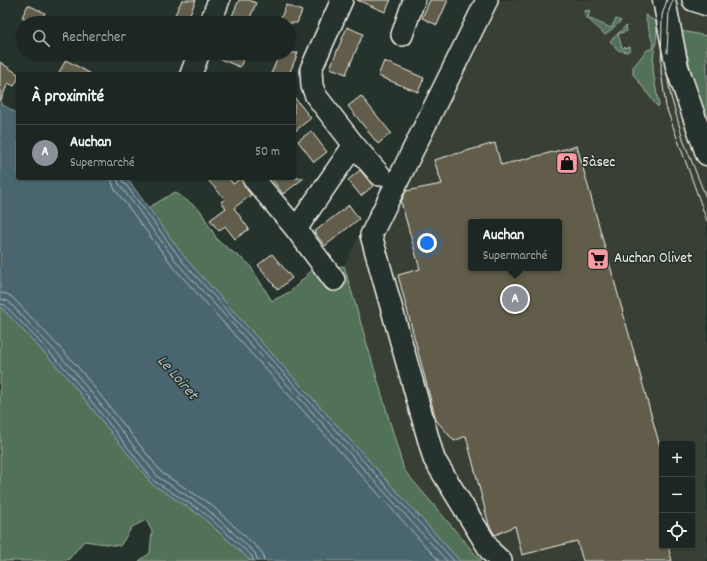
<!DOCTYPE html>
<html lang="fr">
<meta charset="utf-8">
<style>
body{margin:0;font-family:Dekko,sans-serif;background:#29322f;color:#f1f3f6}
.controls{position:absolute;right:12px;bottom:12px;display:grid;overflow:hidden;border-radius:4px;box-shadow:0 1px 3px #0004}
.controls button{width:36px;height:36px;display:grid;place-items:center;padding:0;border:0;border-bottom:1px solid #3a4340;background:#1c2622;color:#f1f3f6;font:20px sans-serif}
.you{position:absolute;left:427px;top:243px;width:14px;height:14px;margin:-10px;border:3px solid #fff;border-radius:50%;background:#1a73e8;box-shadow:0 0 0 6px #1a73e833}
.badge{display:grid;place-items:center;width:26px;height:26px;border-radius:50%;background:#8c9099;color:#fff;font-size:13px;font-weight:700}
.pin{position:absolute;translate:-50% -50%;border:2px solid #fff;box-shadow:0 1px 4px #0006}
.popup{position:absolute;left:468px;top:219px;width:94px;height:52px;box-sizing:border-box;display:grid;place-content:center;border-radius:4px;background:#1c2622;filter:drop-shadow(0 1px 3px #0005);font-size:13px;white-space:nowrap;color:#a0a5a5}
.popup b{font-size:15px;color:#f1f3f6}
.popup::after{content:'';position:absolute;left:50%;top:100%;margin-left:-8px;border:8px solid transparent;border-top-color:#1c2622}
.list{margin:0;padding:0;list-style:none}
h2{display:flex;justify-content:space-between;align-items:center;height:52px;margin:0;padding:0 16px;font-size:17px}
h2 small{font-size:13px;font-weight:400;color:#a0a5a5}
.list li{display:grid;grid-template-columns:26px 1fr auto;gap:12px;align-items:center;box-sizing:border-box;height:56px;padding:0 16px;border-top:1px solid #3a4340}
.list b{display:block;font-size:15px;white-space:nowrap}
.list p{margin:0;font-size:13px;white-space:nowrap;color:#a0a5a5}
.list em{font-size:13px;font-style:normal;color:#a0a5a5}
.icon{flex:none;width:22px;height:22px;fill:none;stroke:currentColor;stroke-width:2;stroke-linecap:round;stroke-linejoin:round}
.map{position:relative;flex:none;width:707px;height:561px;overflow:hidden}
.search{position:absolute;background:#1c2622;box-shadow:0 1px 3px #0004;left:16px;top:16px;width:280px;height:44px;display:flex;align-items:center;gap:10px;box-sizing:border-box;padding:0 14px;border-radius:22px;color:#a0a5a5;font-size:15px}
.panel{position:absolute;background:#1c2622;box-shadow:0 1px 3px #0004;left:16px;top:72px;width:280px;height:108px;border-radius:4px}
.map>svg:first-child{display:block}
.built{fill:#384036;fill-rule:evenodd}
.green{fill:#517159;stroke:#a2b1a0}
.water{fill:#4a6670;stroke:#8e9ea0}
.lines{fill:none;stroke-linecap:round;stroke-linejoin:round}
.shore{stroke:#b0b9b8;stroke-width:1}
.building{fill:#625d4b;stroke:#f4f1e8;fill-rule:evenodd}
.minor-casing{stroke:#f4f1e8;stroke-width:24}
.major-casing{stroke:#f4f1e8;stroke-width:25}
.minor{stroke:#26332d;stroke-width:21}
.major{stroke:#26332d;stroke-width:22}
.tram{stroke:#f4f1e8;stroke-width:1}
.labels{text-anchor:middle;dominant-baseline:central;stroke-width:3;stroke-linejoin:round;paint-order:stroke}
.poi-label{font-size:15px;fill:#f4f1e8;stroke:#26332d;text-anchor:start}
.water-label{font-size:16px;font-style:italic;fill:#b0b9b8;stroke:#26332d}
</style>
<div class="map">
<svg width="707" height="561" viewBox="0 0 707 561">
<rect width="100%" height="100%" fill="#26332d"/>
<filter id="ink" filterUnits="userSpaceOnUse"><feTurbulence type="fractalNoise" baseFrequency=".025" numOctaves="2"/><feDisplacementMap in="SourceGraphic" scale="8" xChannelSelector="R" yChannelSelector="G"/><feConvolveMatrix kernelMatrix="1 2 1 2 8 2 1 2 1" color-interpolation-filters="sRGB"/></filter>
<g filter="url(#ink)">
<path class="built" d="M 477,0 L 707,0 L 707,561 L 481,561 L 404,470 L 344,266 ZM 471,222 L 559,222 L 559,268 L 471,268 ZM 662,444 L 692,444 L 692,546 L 662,546 Z"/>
<g class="green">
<path d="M 590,10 L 588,18 L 611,28 L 616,19 L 621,21 L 605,35 L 584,15 L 585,11 Z"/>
<path d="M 645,15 L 656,22 C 659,36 653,50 653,64 C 653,78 657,92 659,106 L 657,106 L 633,74 L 633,67 L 647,50 L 654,48 Z"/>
<path d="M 626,26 L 627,31 L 618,34 L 622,48 L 630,47 L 631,49 L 627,52 L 618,50 L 610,41 Z"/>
<path d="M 681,31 L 707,36 L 707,128 L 702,114 Z"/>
<path d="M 175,192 L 200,210 L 218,241 L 249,264 L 272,301 L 291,291 L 312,270 L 344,266 L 404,470 L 481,561 L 460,561 L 186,259 L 148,208 Z"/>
<path d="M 0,306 L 67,377 L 152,484 L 200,515 L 251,561 L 139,561 L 150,553 L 152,531 L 146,520 L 132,527 L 120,546 L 84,541 L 69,559 L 63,561 L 0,561 Z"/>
</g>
<path class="water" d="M 0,103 L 18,114 L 18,178 L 124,178 L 129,181 L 186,259 L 460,561 L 251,561 L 200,515 L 152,484 L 67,377 L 0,306 Z"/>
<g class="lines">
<g class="shore">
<path d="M 111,178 L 114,188 L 175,269 L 439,561"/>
<path d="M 117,178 L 119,184 L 179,265 L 447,561"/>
<path d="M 122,178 L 123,182 L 126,185 L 183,262 L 454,561"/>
<path d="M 0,293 L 7,294 L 12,297 L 78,367 L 162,473 L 210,504 L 259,549 L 263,554 L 264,561"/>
<path d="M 0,299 L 8,301 L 74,371 L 158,477 L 206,508 L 255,553 L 258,561"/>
<path d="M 0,304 L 5,305 L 70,374 L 154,481 L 203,512 L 252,556 L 253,561"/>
</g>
</g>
<g class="building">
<path d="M 182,0 L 196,0 L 186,23 L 171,23 Z"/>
<path d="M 239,0 L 249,0 L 256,3 L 248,23 L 229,23 Z"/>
<path d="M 357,0 L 391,0 L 385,12 Z"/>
<path d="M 430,0 L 448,0 L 437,25 L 422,18 Z"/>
<path d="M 28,5 L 45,13 L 39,23 L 34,23 L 22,17 Z"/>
<path d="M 286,5 L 302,11 L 297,23 L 279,23 Z"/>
<path d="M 347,27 L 363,34 L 346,74 L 330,68 Z"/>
<path d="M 211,53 L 246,53 L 240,67 L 210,55 Z"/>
<path d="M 280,53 L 298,53 L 289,74 L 271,74 Z"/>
<path d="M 66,60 L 91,74 L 58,74 Z"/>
<path d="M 384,61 L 424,78 L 418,92 L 378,76 Z"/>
<path d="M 0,62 L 18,74 L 18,79 L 14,86 L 8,83 L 0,102 Z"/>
<path d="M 361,96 L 391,133 L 378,144 L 348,106 Z"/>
<path d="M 294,97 L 311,118 L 294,132 Z"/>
<path d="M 311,131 L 327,152 L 314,162 L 298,141 Z"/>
<path d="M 495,143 L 501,165 L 577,146 L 662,454 L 662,546 L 668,546 L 672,561 L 583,561 L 577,541 L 522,555 L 515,526 L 495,535 L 489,525 L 466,436 L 454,441 L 436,420 L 398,275 L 420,269 L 401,202 L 406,191 L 442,184 L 434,160 ZM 471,222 L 559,222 L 559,268 L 471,268 Z"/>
<path d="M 360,170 L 373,186 L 361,196 L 348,180 Z"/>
<path d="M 206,178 L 229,178 L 233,184 L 241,178 L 244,185 L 251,195 L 234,208 L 249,229 L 235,239 L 225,226 L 219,231 L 210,220 L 226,208 L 221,202 L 225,199 Z"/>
<path d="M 271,178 L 304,178 L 283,194 Z"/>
<path d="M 349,205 L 359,219 L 325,246 L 314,232 Z"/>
<path d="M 272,254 L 292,278 L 278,290 L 258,265 Z"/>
</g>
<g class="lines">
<g class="minor-casing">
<g id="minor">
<path d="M 487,0 L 371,235 L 434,459 L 491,552 L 501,561"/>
<path d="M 693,0 L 707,5"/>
<path d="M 210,23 L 219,0"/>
<path d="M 402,35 L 414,0"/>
<path d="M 191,74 L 199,53"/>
<path d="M 354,145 L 380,175"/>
<path d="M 253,178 L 296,229 L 334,280"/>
<path d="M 296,229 L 354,145 L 316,96 L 312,86 L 311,69 L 342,0"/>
</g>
</g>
<g class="major-casing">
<path id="major" d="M 664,0 L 677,67 L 707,154"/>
</g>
<use href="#minor" class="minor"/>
<use href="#major" class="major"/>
<g class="tram">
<path d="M 667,0 L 662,15 L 661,71 L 666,107 L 707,221"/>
<path d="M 667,53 L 669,10 L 673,0"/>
<path d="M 666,69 L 671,97 L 684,142 L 707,200"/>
</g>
</g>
</g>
<defs>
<g id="shop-square" transform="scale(1.15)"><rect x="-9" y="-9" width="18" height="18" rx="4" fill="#ff9aa2" stroke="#26332d"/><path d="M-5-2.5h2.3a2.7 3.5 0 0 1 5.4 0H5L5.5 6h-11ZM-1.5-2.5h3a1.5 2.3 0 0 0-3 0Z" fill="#111"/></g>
<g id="supermarket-square" transform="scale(1.15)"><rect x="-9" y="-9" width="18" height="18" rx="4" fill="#ff9aa2" stroke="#26332d"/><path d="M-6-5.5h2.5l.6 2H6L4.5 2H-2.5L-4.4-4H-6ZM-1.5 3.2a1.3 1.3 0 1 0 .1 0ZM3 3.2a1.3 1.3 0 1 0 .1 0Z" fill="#111"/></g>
</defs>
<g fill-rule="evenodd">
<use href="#shop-square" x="567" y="163"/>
<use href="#supermarket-square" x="598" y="259"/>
</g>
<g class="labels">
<g class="poi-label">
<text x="582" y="163">5àsec</text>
<text x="614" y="259">Auchan Olivet</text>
</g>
<g class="water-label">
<text transform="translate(177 378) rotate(49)">Le Loiret</text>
</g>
</g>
</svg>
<div class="controls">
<button>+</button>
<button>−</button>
<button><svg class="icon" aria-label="locate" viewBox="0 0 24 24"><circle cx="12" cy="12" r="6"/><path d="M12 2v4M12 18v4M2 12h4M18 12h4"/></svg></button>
</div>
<div class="you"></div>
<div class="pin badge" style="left:515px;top:299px">A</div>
<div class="popup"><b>Auchan</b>Supermarché</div>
<div class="search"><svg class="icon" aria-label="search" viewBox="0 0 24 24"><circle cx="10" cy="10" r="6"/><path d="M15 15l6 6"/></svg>Rechercher</div>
<section class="panel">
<h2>À proximité<small></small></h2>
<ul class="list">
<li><span class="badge">A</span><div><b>Auchan</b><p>Supermarché</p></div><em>50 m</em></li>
</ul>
</section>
</div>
